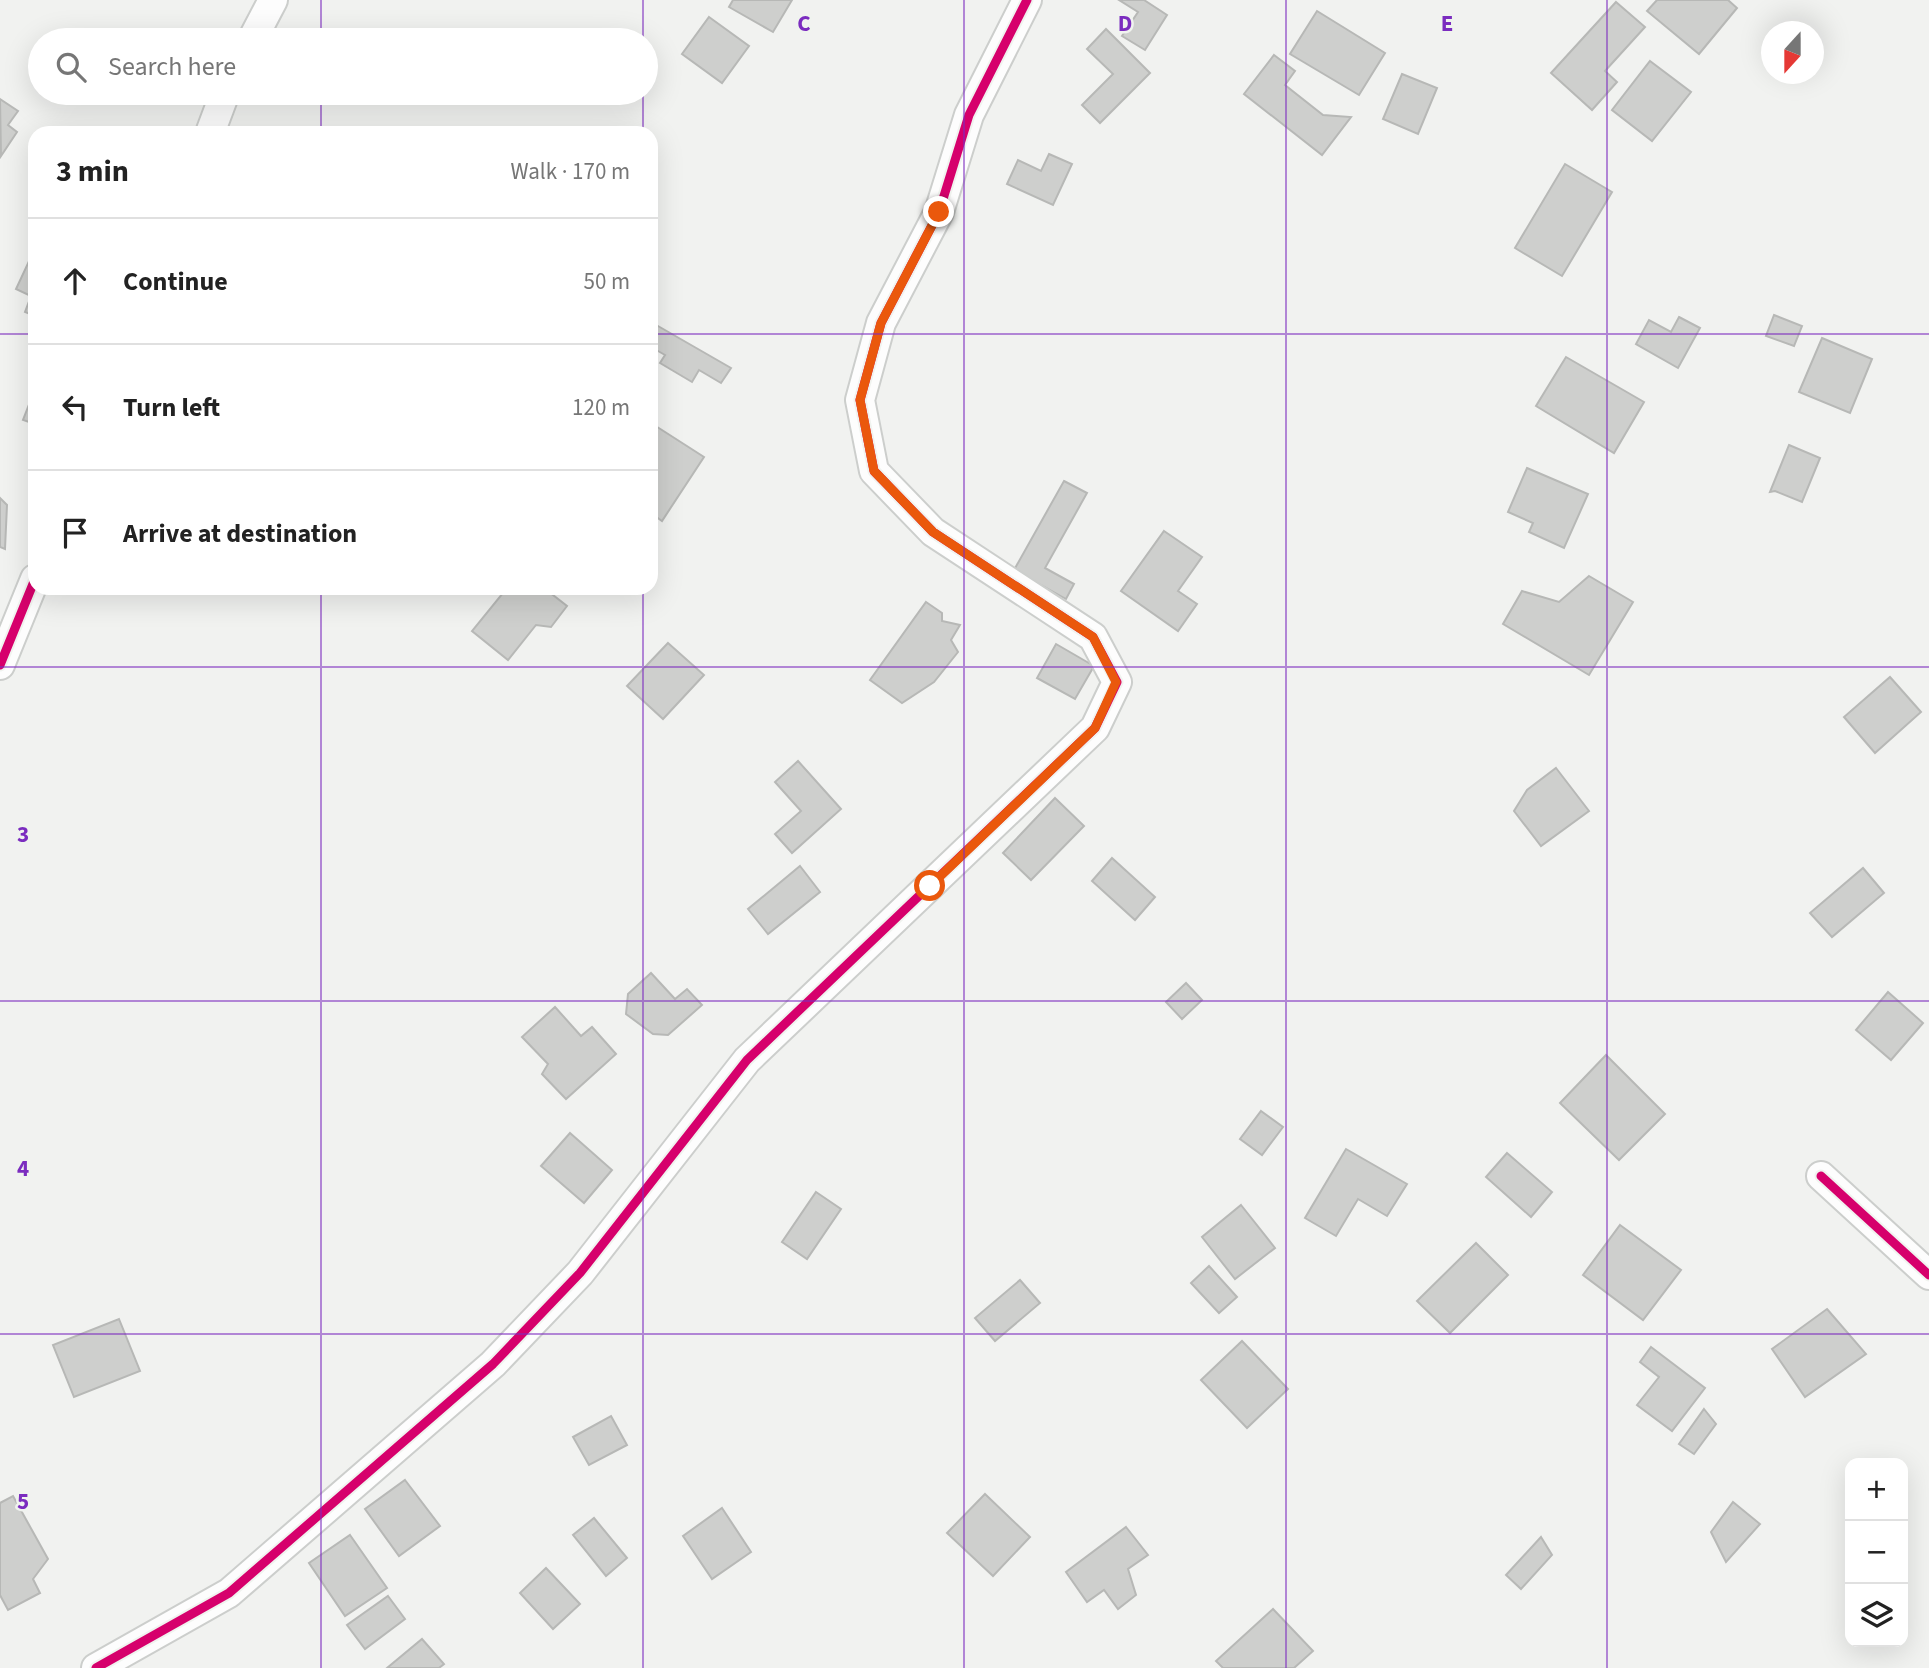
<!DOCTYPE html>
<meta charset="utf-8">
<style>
body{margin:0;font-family:"Source Sans 3",sans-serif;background:#f2f2f2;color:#222}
.controls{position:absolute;right:21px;bottom:21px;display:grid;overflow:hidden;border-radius:14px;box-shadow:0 7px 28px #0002}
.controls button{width:63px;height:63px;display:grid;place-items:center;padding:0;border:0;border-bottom:2px solid #e0e0e0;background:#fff;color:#222;font:35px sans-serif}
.compass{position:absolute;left:1761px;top:21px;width:63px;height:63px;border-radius:50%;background:#fff;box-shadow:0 7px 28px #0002;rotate:201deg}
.stop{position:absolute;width:21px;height:21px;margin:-16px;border:5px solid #ea580c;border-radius:50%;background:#fff}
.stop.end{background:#ea580c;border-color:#fff;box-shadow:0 2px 7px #0008}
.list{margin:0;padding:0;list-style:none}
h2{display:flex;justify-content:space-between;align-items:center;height:91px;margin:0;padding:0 28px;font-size:30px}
h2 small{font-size:23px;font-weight:400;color:#767676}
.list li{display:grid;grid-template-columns:46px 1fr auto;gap:21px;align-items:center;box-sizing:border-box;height:126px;padding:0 28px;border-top:2px solid #e0e0e0}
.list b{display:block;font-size:26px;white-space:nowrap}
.list em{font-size:23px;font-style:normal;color:#767676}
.icon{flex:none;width:38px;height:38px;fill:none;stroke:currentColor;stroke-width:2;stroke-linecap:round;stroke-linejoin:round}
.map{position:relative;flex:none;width:1929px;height:1668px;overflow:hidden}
.search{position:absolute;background:#fff;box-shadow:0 7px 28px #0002;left:28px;top:28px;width:630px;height:77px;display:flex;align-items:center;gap:18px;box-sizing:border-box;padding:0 24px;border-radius:38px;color:#767676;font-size:26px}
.panel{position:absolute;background:#fff;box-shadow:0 7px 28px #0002;left:28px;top:126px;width:630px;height:469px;border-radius:21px}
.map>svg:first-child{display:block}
.building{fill:#cecfcd;stroke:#b7b8b6;stroke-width:2}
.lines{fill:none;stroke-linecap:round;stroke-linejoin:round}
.minor-casing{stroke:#cccecc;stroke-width:32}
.minor{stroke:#fdfdfd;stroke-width:28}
.cycleway-casing{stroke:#f0f3ef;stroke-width:13}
.cycleway{stroke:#d6006c;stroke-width:9}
.route{stroke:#ea580c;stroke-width:9}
.grid{fill:none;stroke:#7b2cbf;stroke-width:2;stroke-opacity:0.55}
.grid-label{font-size:23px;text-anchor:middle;font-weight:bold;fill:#7b2cbf;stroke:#f0f3ef;stroke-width:5;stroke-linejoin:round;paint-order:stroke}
</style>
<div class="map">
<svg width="1929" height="1668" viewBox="0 0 1929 1668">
<rect width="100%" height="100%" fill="#f1f2f0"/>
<g class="building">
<path d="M 733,0 L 792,0 L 773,32 L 729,7 Z"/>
<path d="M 1119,0 L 1144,0 L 1167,15 L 1145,50 L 1122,36 L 1138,12 Z"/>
<path d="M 1657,0 L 1728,0 L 1737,8 L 1699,54 L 1647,11 Z"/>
<path d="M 1616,2 L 1645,27 L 1605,71 L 1617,82 L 1592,110 L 1551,73 Z"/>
<path d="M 1317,11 L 1385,53 L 1359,95 L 1290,54 Z"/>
<path d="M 709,17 L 749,46 L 722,83 L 682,54 Z"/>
<path d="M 1106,29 L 1150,73 L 1100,123 L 1082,105 L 1113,74 L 1087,49 Z"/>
<path d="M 1274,55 L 1295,71 L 1285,85 L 1323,115 L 1351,117 L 1322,155 L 1244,94 Z"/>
<path d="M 1650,61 L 1691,92 L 1652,141 L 1612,110 Z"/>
<path d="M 1402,74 L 1437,88 L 1418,134 L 1383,119 Z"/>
<path d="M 0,99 L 18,111 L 8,125 L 17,132 L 1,156 Z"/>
<path d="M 1049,154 L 1072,164 L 1053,205 L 1007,184 L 1018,160 L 1041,171 Z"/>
<path d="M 1565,164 L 1612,192 L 1562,276 L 1515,248 Z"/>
<path d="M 30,259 L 35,261 L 35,316 L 25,312 L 31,296 L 16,289 Z"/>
<path d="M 1774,315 L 1802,326 L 1794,346 L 1766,336 Z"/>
<path d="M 1679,317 L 1700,328 L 1678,368 L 1636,344 L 1649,320 L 1671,332 Z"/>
<path d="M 651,322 L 731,368 L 721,383 L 699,370 L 692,382 L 660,363 L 665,355 L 651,347 Z"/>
<path d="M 1822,338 L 1872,359 L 1850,413 L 1799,392 Z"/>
<path d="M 1566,357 L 1644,402 L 1614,453 L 1536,406 Z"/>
<path d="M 35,389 L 35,424 L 23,420 Z"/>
<path d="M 651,423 L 704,457 L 662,521 L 651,513 Z"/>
<path d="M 1789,445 L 1820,458 L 1802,502 L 1775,491 L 1770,492 Z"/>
<path d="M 1527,468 L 1588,494 L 1564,548 L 1529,532 L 1533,523 L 1508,512 Z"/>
<path d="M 1064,481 L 1087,493 L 1045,568 L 1074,584 L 1066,599 L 1014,570 Z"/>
<path d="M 0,498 L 7,505 L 5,549 L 0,547 Z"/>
<path d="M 1164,531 L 1202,557 L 1178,591 L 1197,604 L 1178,631 L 1121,591 Z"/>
<path d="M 1589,576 L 1633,602 L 1589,675 L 1503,624 L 1522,591 L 1559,602 Z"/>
<path d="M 507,588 L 544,588 L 567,606 L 551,627 L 536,625 L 508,660 L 472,631 Z"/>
<path d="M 926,602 L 942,613 L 942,621 L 960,625 L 951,640 L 958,652 L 934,682 L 902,703 L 870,680 Z"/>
<path d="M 668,643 L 704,675 L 663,719 L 627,686 Z"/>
<path d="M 1056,644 L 1094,666 L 1075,699 L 1037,678 Z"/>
<path d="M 1890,677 L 1921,712 L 1875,753 L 1844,717 Z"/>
<path d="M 798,761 L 841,809 L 792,853 L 775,834 L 801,811 L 775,782 Z"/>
<path d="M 1556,768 L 1589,811 L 1541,846 L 1514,811 L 1527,790 Z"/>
<path d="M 1055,798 L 1084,826 L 1031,880 L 1003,853 Z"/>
<path d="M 1112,858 L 1155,897 L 1135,920 L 1092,881 Z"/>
<path d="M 800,866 L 820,892 L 768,934 L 748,909 Z"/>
<path d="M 1863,868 L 1884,893 L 1832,937 L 1810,913 Z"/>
<path d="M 651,973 L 675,999 L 687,989 L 702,1005 L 668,1035 L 653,1034 L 626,1014 L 628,994 Z"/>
<path d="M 1186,983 L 1202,1000 L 1182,1019 L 1166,1002 Z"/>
<path d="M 1888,992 L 1923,1023 L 1891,1060 L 1856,1030 Z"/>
<path d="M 555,1007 L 581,1036 L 592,1027 L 616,1054 L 566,1099 L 542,1074 L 548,1064 L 522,1037 Z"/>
<path d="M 1606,1055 L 1665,1114 L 1619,1160 L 1560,1103 Z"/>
<path d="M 1261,1111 L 1283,1127 L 1262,1155 L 1240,1139 Z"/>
<path d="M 570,1133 L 612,1170 L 584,1203 L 541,1166 Z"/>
<path d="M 1346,1149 L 1407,1184 L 1387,1216 L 1358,1199 L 1336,1236 L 1305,1218 Z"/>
<path d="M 1507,1153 L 1552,1192 L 1531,1217 L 1486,1177 Z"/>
<path d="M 816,1192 L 841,1209 L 807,1259 L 782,1242 Z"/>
<path d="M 1241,1205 L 1275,1248 L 1235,1279 L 1202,1237 Z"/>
<path d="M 1620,1225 L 1681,1270 L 1643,1320 L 1583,1275 Z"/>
<path d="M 1476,1243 L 1508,1275 L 1450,1333 L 1417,1301 Z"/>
<path d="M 1209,1266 L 1237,1297 L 1219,1313 L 1191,1283 Z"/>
<path d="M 1020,1280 L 1040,1303 L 995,1341 L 975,1318 Z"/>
<path d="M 1827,1309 L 1866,1354 L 1805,1397 L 1772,1349 Z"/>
<path d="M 119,1319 L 140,1371 L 74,1397 L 53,1345 Z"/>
<path d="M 1242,1341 L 1288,1389 L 1247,1428 L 1201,1380 Z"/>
<path d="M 1651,1347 L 1705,1388 L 1672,1431 L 1637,1405 L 1659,1377 L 1640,1362 Z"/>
<path d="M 1704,1409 L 1716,1424 L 1694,1454 L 1679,1444 Z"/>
<path d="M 611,1416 L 627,1445 L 589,1465 L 573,1437 Z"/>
<path d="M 405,1480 L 440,1526 L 399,1556 L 365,1509 Z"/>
<path d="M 985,1494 L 1030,1537 L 993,1576 L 947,1533 Z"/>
<path d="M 13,1496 L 48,1559 L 33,1579 L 40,1593 L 8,1610 L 0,1595 L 0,1503 Z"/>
<path d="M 1733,1502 L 1760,1524 L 1726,1562 L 1711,1532 Z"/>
<path d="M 722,1508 L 751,1552 L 712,1579 L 683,1536 Z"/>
<path d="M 594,1518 L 627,1558 L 606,1576 L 573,1535 Z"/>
<path d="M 1126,1527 L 1148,1555 L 1128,1569 L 1136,1595 L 1118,1609 L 1104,1590 L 1087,1602 L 1066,1572 Z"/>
<path d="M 350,1535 L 387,1588 L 345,1616 L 309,1563 Z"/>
<path d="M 1541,1537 L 1552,1555 L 1521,1589 L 1506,1575 Z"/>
<path d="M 546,1568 L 580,1604 L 553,1629 L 520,1593 Z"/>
<path d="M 388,1596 L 405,1619 L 365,1649 L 347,1625 Z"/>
<path d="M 1273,1609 L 1313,1651 L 1294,1668 L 1223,1668 L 1216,1661 Z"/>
<path d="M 422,1639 L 444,1664 L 439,1668 L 387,1668 Z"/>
</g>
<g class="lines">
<g class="minor-casing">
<g id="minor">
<path d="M 252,40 L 273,0"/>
<path d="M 210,133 L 225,93"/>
<path d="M 0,665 L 35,579"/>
<path d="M 1821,1176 L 1929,1275"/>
<path d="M 96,1668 L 229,1593 L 493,1364 L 580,1273 L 747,1060 L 1095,728 L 1117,682 L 1093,637 L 933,532 L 874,471 L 860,400 L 881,323 L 939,212 L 969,115 L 1027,0"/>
</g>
</g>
<use href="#minor" class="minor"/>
<g class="cycleway-casing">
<g id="cycleway">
<path d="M 0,665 L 35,579"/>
<path d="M 1821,1176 L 1929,1275"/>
<path d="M 96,1668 L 229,1593 L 493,1364 L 580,1273 L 747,1060 L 1095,728 L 1117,682 L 1093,637 L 933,532 L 874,471 L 860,400 L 881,323 L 939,212 L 969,115 L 1027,0"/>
</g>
</g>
<use href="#cycleway" class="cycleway"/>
</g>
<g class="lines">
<path class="route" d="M 930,886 L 1095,728 L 1116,682 L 1093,637 L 933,532 L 874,471 L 860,400 L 881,323 L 939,212"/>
</g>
<path class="grid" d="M 321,0 L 321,40M 643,0 L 643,40M 964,0 L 964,1668M 1286,0 L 1286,1668M 1607,0 L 1607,1668M 321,93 L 321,133M 643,93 L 643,133M 0,334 L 35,334M 651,334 L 1929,334M 321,588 L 321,1668M 643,588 L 643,1668M 0,667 L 1929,667M 0,1001 L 1929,1001M 0,1334 L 1929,1334"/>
<g class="grid-label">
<text x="804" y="31">C</text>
<text x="1125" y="31">D</text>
<text x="1447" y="31">E</text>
<text x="23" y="842">3</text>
<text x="23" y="1176">4</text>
<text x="23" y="1509">5</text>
</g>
</svg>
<div class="controls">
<button>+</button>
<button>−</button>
<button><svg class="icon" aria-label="layers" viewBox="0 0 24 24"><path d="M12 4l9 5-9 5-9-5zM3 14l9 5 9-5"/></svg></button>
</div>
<svg class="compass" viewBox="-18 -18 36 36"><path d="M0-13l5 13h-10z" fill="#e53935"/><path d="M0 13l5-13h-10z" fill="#767676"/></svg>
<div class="stop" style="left:930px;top:886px"></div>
<div class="stop end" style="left:939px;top:212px"></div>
<div class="search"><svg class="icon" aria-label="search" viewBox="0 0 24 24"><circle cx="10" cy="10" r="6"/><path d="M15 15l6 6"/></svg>Search here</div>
<section class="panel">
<h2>3 min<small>Walk · 170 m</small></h2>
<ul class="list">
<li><svg class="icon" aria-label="ahead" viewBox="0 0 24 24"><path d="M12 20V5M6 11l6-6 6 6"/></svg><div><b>Continue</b></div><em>50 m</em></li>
<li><svg class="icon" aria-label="left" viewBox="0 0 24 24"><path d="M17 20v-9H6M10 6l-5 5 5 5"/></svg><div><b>Turn left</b></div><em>120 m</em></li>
<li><svg class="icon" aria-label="arrive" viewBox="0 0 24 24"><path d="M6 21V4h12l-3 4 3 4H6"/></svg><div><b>Arrive at destination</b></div></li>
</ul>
</section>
</div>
